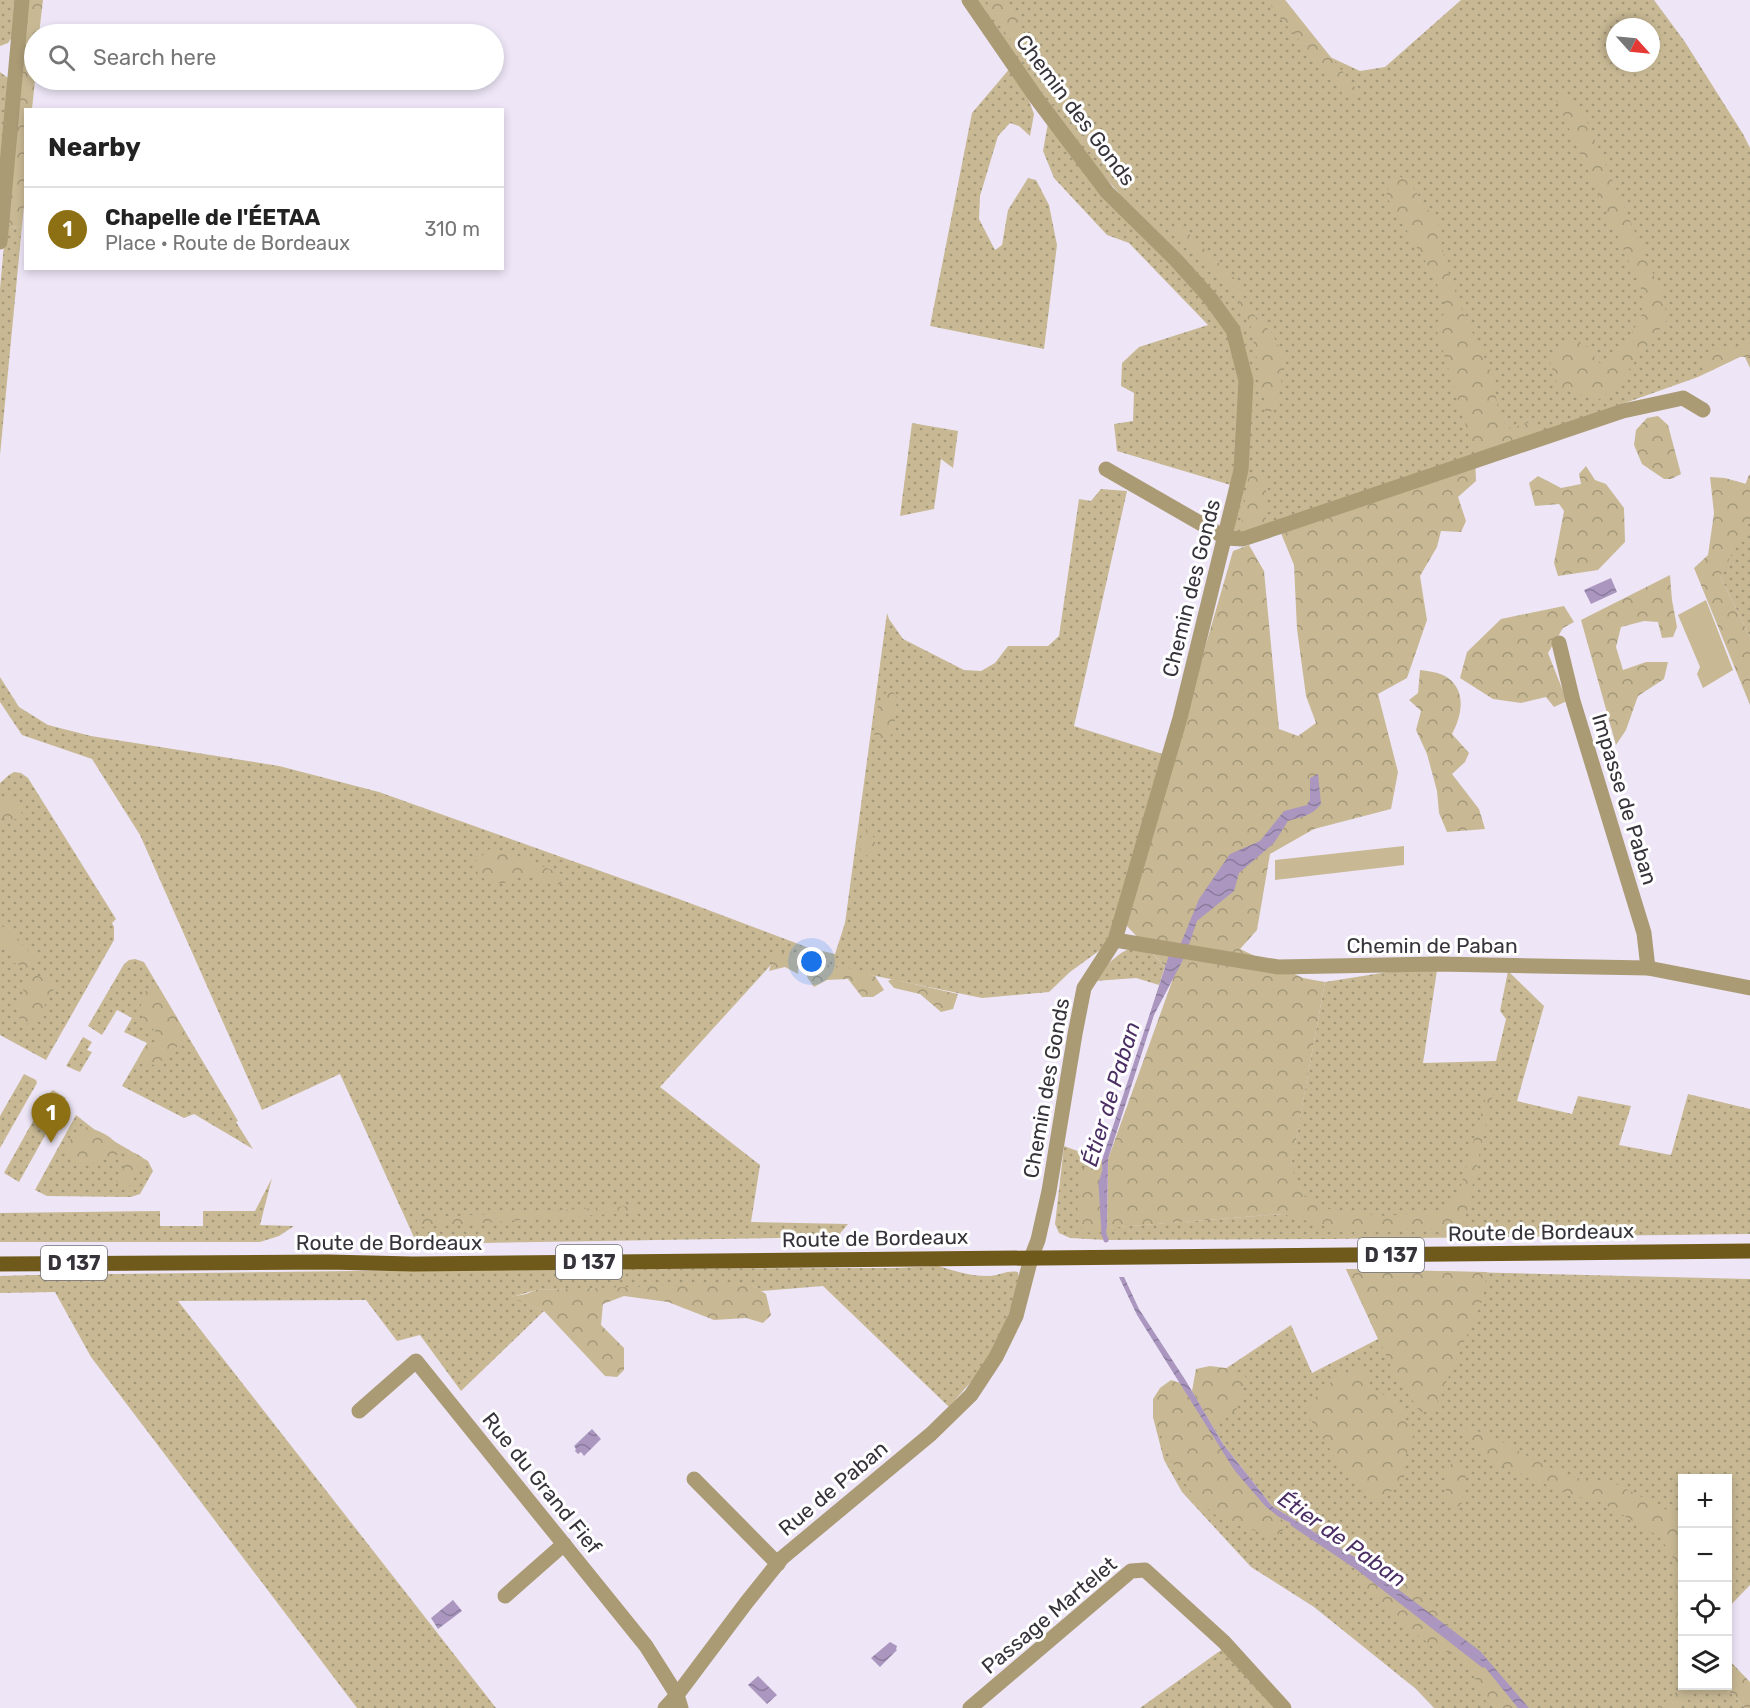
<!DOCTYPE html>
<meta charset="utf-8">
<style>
body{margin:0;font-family:Rubik,sans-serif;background:#f6f6f6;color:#222}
.controls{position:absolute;right:18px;bottom:18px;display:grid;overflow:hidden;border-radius:0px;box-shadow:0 3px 9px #0003}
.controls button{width:54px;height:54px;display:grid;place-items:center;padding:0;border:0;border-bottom:2px solid #e0e0e0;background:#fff;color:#222;font:30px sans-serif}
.compass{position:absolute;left:1606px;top:18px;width:54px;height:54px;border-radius:50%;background:#fff;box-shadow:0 3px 9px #0003;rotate:117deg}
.you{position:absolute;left:812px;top:962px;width:21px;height:21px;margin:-15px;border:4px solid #fff;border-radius:50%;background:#1a73e8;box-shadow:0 0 0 9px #1a73e833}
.badge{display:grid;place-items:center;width:39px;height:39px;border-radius:50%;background:#8e7014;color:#fff;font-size:20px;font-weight:700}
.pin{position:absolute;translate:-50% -50px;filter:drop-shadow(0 2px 3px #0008)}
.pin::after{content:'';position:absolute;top:32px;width:21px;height:18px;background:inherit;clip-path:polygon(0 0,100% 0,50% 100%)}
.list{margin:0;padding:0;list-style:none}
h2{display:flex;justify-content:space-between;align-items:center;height:78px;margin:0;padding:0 24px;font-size:26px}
h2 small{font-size:20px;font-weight:400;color:#767676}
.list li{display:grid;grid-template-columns:39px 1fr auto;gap:18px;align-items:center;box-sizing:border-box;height:84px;padding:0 24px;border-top:2px solid #e0e0e0}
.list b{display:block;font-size:22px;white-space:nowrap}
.list p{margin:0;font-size:20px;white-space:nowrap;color:#767676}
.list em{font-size:20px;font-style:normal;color:#767676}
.icon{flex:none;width:33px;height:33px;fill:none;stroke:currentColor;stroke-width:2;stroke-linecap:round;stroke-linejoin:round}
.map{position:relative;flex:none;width:1750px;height:1708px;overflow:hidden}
.search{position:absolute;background:#fff;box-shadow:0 3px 9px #0003;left:24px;top:24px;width:480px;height:66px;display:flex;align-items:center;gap:15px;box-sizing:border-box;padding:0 21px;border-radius:33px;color:#767676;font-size:22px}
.panel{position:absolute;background:#fff;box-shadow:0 3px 9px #0003;left:24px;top:108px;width:480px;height:162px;border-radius:0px}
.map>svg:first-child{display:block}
.grass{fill:url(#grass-dots);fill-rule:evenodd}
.forest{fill:url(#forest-crowns)}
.garden{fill:#c8b994}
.water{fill:url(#water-waves)}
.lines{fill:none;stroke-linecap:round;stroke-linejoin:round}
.stream{stroke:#aa96bf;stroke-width:5}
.minor{stroke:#aa9b75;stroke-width:15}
.primary{stroke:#705a1b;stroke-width:15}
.labels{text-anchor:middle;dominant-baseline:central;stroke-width:6;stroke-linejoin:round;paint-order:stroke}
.shield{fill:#fff;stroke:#727075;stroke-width:1.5}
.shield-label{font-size:20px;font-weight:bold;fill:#36333a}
.street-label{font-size:21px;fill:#36333a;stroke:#fff}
.water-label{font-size:22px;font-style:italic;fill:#4b2f64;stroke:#fff}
</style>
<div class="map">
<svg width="1750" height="1708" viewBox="0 0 1750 1708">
<defs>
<pattern id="grass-dots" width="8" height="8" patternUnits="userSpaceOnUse" patternTransform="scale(1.5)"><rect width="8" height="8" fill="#c8b994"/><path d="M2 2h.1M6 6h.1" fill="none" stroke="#a3977a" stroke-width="1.8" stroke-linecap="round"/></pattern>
<pattern id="forest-crowns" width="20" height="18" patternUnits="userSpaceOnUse" patternTransform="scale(1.5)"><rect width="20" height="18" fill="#c8b994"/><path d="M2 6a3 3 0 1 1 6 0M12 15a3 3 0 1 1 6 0" fill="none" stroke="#a3977a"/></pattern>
<pattern id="water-waves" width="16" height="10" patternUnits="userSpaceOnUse" patternTransform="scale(1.5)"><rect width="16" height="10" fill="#aa96bf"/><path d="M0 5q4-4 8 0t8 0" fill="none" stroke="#8b7b9c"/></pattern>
</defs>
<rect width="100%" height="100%" fill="#eee6f7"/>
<g class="grass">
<path d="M 0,0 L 21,0 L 13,36 L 8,43 L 0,46 Z"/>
<path d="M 973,0 L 1285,0 L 1330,57 L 1360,71 L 1385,67 L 1461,0 L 1654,0 L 1685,42 L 1743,134 L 1750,148 L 1750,368 L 1744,355 L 1698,377 L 1243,539 L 1226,538 L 1248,452 L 1246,381 L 1239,351 L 1244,382 L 1239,469 L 1234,486 L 1117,451 L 1114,424 L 1133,421 L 1134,393 L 1121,386 L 1122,363 L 1139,347 L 1208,325 L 1129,243 L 1107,235 L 1054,178 L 1043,151 L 1048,123 L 1051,117 L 1107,192 L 1201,291 L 1183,267 L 1037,99 ZM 1615,27 L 1651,27 L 1651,63 L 1615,63 Z"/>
<path d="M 1011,67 L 1025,90 L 1034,114 L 1030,136 L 1019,126 L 1010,123 L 998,136 L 980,196 L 979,219 L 995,250 L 1002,245 L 1008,210 L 1028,178 L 1036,180 L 1049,205 L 1057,245 L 1044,349 L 930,326 L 972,113 Z"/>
<path d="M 0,72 L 8,78 L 0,222 Z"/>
<path d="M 6,222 L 14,228 L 22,226 L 0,455 L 0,289 Z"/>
<path d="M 912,423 L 958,431 L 953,468 L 941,459 L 934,509 L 900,516 Z"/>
<path d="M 1749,475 L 1750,475 L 1750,637 L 1714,564 Z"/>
<path d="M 1101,489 L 1127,491 L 1074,726 L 1169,756 L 1107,945 L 1070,972 L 1049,992 L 982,998 L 779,956 L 660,1087 L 760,1165 L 751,1222 L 848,1224 L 837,1237 L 417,1244 L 340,1074 L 262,1110 L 140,835 L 92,759 L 22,735 L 0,702 L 0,677 L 19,707 L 48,725 L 91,736 L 279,766 L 379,792 L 679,899 L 809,948 L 835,954 L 845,923 L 887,613 L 889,619 L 903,639 L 964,670 L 981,671 L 995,663 L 1008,646 L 1048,646 L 1059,636 L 1079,499 L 1091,501 Z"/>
<path d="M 14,772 L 21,773 L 28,778 L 116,919 L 112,923 L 114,927 L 114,940 L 46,1060 L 0,1035 L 0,783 L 9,775 Z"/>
<path d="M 1147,947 L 1165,967 L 1159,985 L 1136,978 L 1095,981 C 1098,972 1117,954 1127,950 C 1132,947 1140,947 1147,947 Z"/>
<path d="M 135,959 L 144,962 L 238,1121 L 236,1122 L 253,1149 L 194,1114 L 184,1118 L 122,1086 L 147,1043 L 124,1032 L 132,1018 L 117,1010 L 102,1035 L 88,1026 L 124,964 L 129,960 Z"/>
<path d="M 1438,964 L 1423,1063 L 1496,1061 L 1506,1019 L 1500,1011 L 1508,971 L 1544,1006 L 1517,1101 L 1572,1114 L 1578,1096 L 1631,1106 L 1619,1145 L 1671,1155 L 1688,1094 L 1750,1109 L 1750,1234 L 1331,1239 L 1106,1240 L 1070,1238 L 1059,1233 L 1055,1224 L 1064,1146 L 1102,1160 L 1103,1228 L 1282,1214 L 1325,982 Z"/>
<path d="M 83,1037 L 92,1042 L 87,1050 L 92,1052 L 80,1072 L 66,1066 Z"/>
<path d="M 24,1074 L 36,1080 L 37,1083 L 0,1148 L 0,1116 Z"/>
<path d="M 53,1090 L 66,1098 L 19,1182 L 4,1173 L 48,1094 Z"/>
<path d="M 76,1115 L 95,1130 L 148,1161 L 153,1171 L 140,1194 L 131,1197 L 47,1196 L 35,1190 Z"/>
<path d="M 272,1178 L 260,1225 L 294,1226 L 279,1236 L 260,1242 L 0,1242 L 0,1213 L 160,1211 L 160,1226 L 203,1226 L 203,1211 L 255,1211 Z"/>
<path d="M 938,1266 C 955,1271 972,1277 990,1276 C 1000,1275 1008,1270 1018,1272 L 1019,1278 L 1012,1304 L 1000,1338 L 982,1369 L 949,1407 L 823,1286 L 761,1291 L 752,1285 L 536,1290 L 512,1297 L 544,1311 L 461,1391 L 420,1335 L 397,1341 L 366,1300 L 178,1301 L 496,1708 L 357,1708 L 91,1357 L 55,1292 L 0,1293 L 0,1276 L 34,1275 L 510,1269 L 894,1268 Z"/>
<path d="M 1346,1269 L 1750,1279 L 1750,1585 L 1728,1608 L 1728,1478 L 1682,1478 L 1682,1686 L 1724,1686 L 1745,1708 L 1529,1708 L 1358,1559 L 1272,1506 L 1223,1444 L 1192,1391 L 1291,1325 L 1312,1373 L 1378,1339 Z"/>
<path d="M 1189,1394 L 1226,1457 L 1266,1507 L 1353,1564 L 1479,1660 L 1520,1708 L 1434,1708 L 1416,1689 L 1314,1607 L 1251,1567 L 1182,1492 L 1164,1460 L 1153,1417 Z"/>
<path d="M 1223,1649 L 1277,1708 L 1140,1708 L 1217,1653 Z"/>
</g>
<g class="forest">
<path d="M 24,0 L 43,0 L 39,34 L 34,34 L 35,80 L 32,109 L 26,110 L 26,185 L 22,226 L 14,228 L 6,222 Z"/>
<path d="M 986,0 L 1005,0 L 1043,61 L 1030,63 L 1006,34 Z"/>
<path d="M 1267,0 L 1285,0 L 1358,91 L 1356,94 L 1344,96 L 1322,66 L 1279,17 Z"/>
<path d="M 1567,94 L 1582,110 L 1665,301 L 1666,321 L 1618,384 L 1598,400 L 1558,386 L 1549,359 L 1572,338 L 1591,348 L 1595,359 L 1603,366 L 1625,346 L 1642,314 L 1643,293 L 1555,97 Z"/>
<path d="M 1394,173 L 1409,182 L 1439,226 L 1445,263 L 1462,310 L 1493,376 L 1499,417 L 1510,429 L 1526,423 L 1537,424 L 1536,435 L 1475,456 L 1476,481 L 1458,497 L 1466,521 L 1461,532 L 1441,531 L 1437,547 L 1420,576 L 1427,620 L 1407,678 L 1378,694 L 1398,772 L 1391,809 L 1314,829 L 1270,854 L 1257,930 L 1240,949 L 1303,978 L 1325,982 L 1291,1167 L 1304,1196 L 1328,1209 L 1385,1216 L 1443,1211 L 1458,1196 L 1488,1090 L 1494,1087 L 1465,1220 L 1457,1228 L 1336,1229 L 1282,1214 L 1107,1228 L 1108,1159 L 1174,976 L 1125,924 L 1233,551 L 1249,545 L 1264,571 L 1279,729 L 1298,736 L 1316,723 L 1306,696 L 1297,629 L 1294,565 L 1278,526 L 1475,456 L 1435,325 L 1447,310 L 1433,274 L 1386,196 Z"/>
<path d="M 1171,228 L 1183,228 L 1234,278 L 1252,313 L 1272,333 L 1286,362 L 1274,411 L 1265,412 L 1264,397 L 1250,323 L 1229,285 Z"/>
<path d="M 1750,343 L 1750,357 L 1739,357 L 1708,372 L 1701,362 L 1708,352 L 1745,345 Z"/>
<path d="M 1658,416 L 1668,425 L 1681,474 L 1671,479 L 1664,479 L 1642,464 L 1634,445 L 1636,430 L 1647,418 Z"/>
<path d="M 1586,466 L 1595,480 L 1606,484 L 1624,508 L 1625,542 L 1598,570 L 1558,576 L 1554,563 L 1564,511 L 1559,504 L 1535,506 L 1529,483 L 1538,476 L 1561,488 L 1581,484 L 1579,474 Z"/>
<path d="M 1256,470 L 1266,484 L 1266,526 L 1242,533 L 1242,521 L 1248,479 Z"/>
<path d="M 1710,477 L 1725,478 L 1750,485 L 1750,522 L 1720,576 L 1750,637 L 1750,705 L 1694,568 L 1708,555 L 1714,513 Z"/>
<path d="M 1670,575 L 1672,600 L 1677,627 L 1673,637 L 1662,638 L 1658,622 L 1644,621 L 1621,627 L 1616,647 L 1623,670 L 1646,662 L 1668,662 L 1664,679 L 1638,696 L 1626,730 L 1616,745 L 1581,620 Z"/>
<path d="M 1564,606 L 1574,622 L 1563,628 L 1548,653 L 1567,701 L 1554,707 L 1546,697 L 1521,703 L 1493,699 L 1460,678 L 1467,652 L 1501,619 Z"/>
<path d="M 1420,670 C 1427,671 1436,672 1443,675 C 1467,687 1463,714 1452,734 L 1469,753 L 1465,762 L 1452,774 L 1479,809 L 1485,829 L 1447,832 L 1439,813 L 1437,791 L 1427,754 L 1416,730 L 1421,711 L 1409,700 L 1418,693 Z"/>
<path d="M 891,690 L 897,697 L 894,731 L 888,739 L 878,740 L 874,734 C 876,719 875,697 891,690 Z"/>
<path d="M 0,797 L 6,797 L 20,807 L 22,815 L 20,818 L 12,820 L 0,818 Z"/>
<path d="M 867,829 L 872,833 L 875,842 L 875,853 L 868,856 L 861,853 L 859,840 Z"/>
<path d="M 492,847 L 562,874 L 561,884 L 553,885 L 522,874 C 504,887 497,885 478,876 L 476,861 Z"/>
<path d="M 0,923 L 22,942 L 22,949 L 26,949 L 35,957 L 33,965 L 27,968 L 14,963 L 14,952 L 9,947 L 0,950 Z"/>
<path d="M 775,952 L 790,952 L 799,960 L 798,974 L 785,967 L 769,971 Z"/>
<path d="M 810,962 L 845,967 L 875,976 L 884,990 L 873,997 L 862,997 L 848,979 L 827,980 L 814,987 L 807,977 Z"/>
<path d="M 32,974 L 43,978 L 55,987 L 35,1023 L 25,1024 L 20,1021 L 17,1006 L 23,996 L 24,979 Z"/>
<path d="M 892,979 L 958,994 L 953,1009 L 941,1012 L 920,994 L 894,988 L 888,981 Z"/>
<path d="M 151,987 L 160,989 L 184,1030 L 186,1037 L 173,1051 L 157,1065 L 140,1064 L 138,1059 L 145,1046 L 153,1045 L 157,1039 L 155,1030 L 147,1026 L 141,1012 L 141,995 Z"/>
<path d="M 85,1127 C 99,1130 119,1138 120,1154 C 101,1160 87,1168 68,1158 C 64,1140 72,1137 85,1127 Z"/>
<path d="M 135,1153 L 142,1157 L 143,1167 L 135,1171 L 133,1183 L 126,1188 L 119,1187 L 116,1179 L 124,1168 L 128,1155 Z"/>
<path d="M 1096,1160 L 1102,1160 L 1103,1228 L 1093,1234 L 1083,1230 L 1077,1212 L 1080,1177 L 1083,1168 Z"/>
<path d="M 634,1206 L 638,1208 L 638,1212 L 422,1227 L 416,1223 L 418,1218 Z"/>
<path d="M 1346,1269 L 1487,1272 L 1483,1299 L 1433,1412 L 1420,1412 L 1394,1372 Z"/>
<path d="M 695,1285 L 752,1285 L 766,1294 L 771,1315 L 763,1323 L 746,1318 L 714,1320 L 668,1302 L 624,1296 L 603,1304 L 601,1325 L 624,1348 L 624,1370 L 617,1377 L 605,1376 L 544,1311 L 510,1297 L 526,1294 L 536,1290 Z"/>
<path d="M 1210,1366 L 1233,1369 L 1246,1377 L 1236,1411 L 1213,1427 L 1192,1391 L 1196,1369 Z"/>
<path d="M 1362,1368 L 1373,1389 L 1399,1403 L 1413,1436 L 1406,1455 L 1404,1480 L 1381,1500 L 1363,1493 L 1348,1477 L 1307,1414 L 1311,1402 L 1338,1375 Z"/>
<path d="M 1171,1380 L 1180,1383 L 1220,1446 L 1266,1507 L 1279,1517 L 1284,1529 L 1279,1534 L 1265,1534 L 1222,1520 L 1198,1501 L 1177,1472 L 1153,1417 L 1153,1399 L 1160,1388 Z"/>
<path d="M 1462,1429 L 1487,1433 L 1534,1460 L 1571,1477 L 1614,1483 L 1665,1509 L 1682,1522 L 1682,1641 L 1677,1628 L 1675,1561 L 1660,1537 L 1599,1501 L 1573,1496 L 1498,1464 L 1467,1437 Z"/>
<path d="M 1455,1460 L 1467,1469 L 1461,1506 L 1445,1508 L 1447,1468 Z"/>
<path d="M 1377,1556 L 1392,1565 L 1414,1585 L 1520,1708 L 1494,1708 L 1485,1700 L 1467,1661 L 1428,1643 L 1400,1621 L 1358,1581 L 1362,1562 Z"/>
<path d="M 1728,1659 L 1750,1682 L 1750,1708 L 1745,1708 L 1724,1686 L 1728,1686 Z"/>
<path d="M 1681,1688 L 1689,1698 L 1679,1708 L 1658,1708 Z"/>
</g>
<g class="garden">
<path d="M 1706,600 L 1733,670 L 1703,688 L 1697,674 L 1700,667 L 1678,615 Z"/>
<path d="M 1404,846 L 1404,865 L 1275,880 L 1275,860 Z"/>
</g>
<g class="water">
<path d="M 1611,578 L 1617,592 L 1591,604 L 1584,590 Z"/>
<path d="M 1318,774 L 1321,804 C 1312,816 1301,817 1288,821 L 1274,843 L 1239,873 L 1234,891 L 1197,921 L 1185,956 L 1154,1015 L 1108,1159 L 1107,1228 L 1103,1228 L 1102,1160 L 1170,952 L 1177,953 L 1199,899 L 1230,854 L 1260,841 L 1284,811 L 1307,805 L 1310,800 L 1310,778 Z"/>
<path d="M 1119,1277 L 1124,1277 L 1139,1309 L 1186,1381 L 1223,1444 L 1272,1506 L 1358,1559 L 1480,1651 L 1529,1708 L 1518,1708 L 1479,1660 L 1468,1651 L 1374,1579 L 1298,1527 L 1279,1517 L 1266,1507 L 1235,1471 L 1226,1457 L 1137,1315 Z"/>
<path d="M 592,1429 L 601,1439 L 584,1456 L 581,1452 L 578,1454 L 575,1451 L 576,1449 L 574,1446 Z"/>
<path d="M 453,1600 L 462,1611 L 438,1629 L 431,1618 Z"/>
<path d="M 890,1642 L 897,1646 L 896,1649 L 897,1650 L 880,1667 L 871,1658 Z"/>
<path d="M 758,1676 L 777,1695 L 767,1704 L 748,1685 Z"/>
</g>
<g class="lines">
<g class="stream">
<path d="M 1104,1173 L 1101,1184 L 1104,1234 L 1106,1240"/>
<path d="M 1293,1524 L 1360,1569 L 1483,1665"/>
</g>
<g class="minor">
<path d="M 0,242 L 22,0"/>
<path d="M 1106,469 L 1226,538 L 1243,539 L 1623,411 L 1683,398 L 1703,410"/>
<path d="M 1559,643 L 1573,701 L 1644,933 L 1648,968"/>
<path d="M 1115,940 L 1278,967 L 1438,964 L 1648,968 L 1750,988"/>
<path d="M 359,1411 L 416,1361 L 646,1646 L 677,1695 L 681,1708"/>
<path d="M 694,1479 L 778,1564"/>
<path d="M 505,1596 L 564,1544"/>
<path d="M 665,1708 L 677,1695 L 746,1603 L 782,1558 L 931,1434 L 971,1395 L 996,1357 L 1016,1316 L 1031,1258 L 1038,1240 L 1049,1191 L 1075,1034 L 1084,988 L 1115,940 L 1180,718 L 1241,470 L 1246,381 L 1233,330 L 1210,298 L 1176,260 L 1107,192 L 1037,99 L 969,0"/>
<path d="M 970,1708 L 1131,1571 L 1145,1570 L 1224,1642 L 1284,1708"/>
</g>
<path class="primary" d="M 0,1264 L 328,1262 L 413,1264 L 1750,1251"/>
</g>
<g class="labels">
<g class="shield">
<rect x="1358" y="1238" width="66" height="34" rx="4.5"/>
<rect x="556" y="1245" width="66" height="34" rx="4.5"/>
<rect x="41" y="1246" width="66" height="34" rx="4.5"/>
</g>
<g class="shield-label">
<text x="1391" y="1255">D 137</text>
<text x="589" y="1262">D 137</text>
<text x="74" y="1263">D 137</text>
</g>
<g class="street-label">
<text transform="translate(1076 110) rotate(53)">Chemin des Gonds</text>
<text transform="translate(1191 588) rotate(-76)">Chemin des Gonds</text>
<text transform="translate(1625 799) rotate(73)">Impasse de Paban</text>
<text x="1432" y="945">Chemin de Paban</text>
<text transform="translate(1046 1088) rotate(-80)">Chemin des Gonds</text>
<text transform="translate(1541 1232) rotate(-1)">Route de Bordeaux</text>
<text transform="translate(875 1238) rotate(-1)">Route de Bordeaux</text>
<text x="389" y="1242">Route de Bordeaux</text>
<text transform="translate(542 1483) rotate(51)">Rue du Grand Fief</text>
<text transform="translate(833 1488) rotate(-40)">Rue de Paban</text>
<text transform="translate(1049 1615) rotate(-40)">Passage Martelet</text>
</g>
<g class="water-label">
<text transform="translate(1111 1094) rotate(-73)">Étier de Paban</text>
<text transform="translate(1342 1539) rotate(35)">Étier de Paban</text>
</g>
</g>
</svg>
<div class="controls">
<button>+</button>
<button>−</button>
<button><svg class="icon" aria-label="locate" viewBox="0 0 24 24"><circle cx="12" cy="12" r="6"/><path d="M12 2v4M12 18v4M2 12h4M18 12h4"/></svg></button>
<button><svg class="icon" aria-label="layers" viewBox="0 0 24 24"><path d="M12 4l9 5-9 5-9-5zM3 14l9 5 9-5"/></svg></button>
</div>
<svg class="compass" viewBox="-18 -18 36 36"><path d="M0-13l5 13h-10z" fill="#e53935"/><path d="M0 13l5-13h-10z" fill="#767676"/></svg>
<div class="you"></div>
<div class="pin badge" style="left:51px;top:1143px">1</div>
<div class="search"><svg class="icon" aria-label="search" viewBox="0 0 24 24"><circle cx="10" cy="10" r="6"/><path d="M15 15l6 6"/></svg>Search here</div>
<section class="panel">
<h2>Nearby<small></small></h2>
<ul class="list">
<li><span class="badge">1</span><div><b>Chapelle de l'ÉETAA</b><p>Place · Route de Bordeaux</p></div><em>310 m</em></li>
</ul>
</section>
</div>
